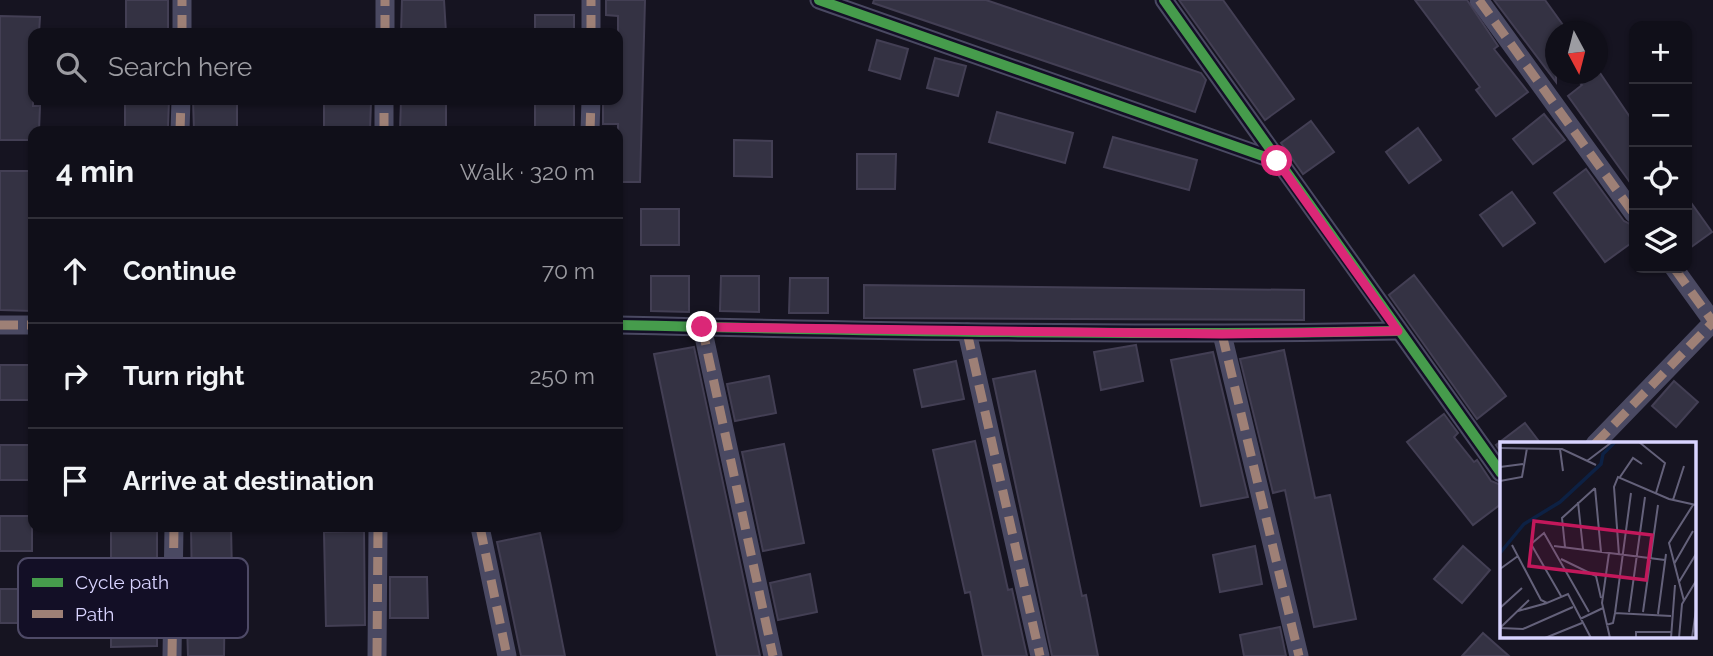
<!DOCTYPE html>
<meta charset="utf-8">
<style>
body{margin:0;font-family:Raleway,sans-serif;background:#1e1d26;color:#f1f3f6}
.controls{position:absolute;right:21px;top:21px;display:grid;overflow:hidden;border-radius:14px;box-shadow:0 2px 5px #0004}
.controls button{width:63px;height:63px;display:grid;place-items:center;padding:0;border:0;border-bottom:2px solid #302f38;background:#100f19;color:#f1f3f6;font:35px sans-serif}
.compass{position:absolute;left:1545px;top:21px;width:63px;height:63px;border-radius:50%;background:#100f19;box-shadow:0 2px 5px #0004;rotate:173deg}
.stop{position:absolute;width:21px;height:21px;margin:-16px;border:5px solid #db2777;border-radius:50%;background:#fff}
.stop.end{background:#db2777;border-color:#fff;box-shadow:0 2px 7px #0008}
.list{margin:0;padding:0;list-style:none}
h2{display:flex;justify-content:space-between;align-items:center;height:91px;margin:0;padding:0 28px;font-size:30px}
h2 small{font-size:23px;font-weight:400;color:#9c9ca2}
.list li{display:grid;grid-template-columns:46px 1fr auto;gap:21px;align-items:center;box-sizing:border-box;height:105px;padding:0 28px;border-top:2px solid #302f38}
.list b{display:block;font-size:26px;white-space:nowrap}
.list em{font-size:23px;font-style:normal;color:#9c9ca2}
.icon{flex:none;width:38px;height:38px;fill:none;stroke:currentColor;stroke-width:2;stroke-linecap:round;stroke-linejoin:round}
.map{position:relative;flex:none;width:1713px;height:656px;overflow:hidden}
.search{position:absolute;background:#100f19;box-shadow:0 2px 5px #0004;left:28px;top:28px;width:595px;height:77px;display:flex;align-items:center;gap:18px;box-sizing:border-box;padding:0 24px;border-radius:14px;color:#9c9ca2;font-size:26px}
.panel{position:absolute;background:#100f19;box-shadow:0 2px 5px #0004;left:28px;top:126px;width:595px;height:406px;border-radius:14px}
.map>svg:first-child{display:block}
.building{fill:#343243;stroke:#433f54;stroke-width:2}
.lines{fill:none;stroke-linecap:round;stroke-linejoin:round}
.minor{stroke:#4a4962;stroke-width:19}
.quiet{stroke:#9e8076;stroke-width:9;stroke-dasharray:18 9;stroke-linecap:butt}
.cycleway-casing{stroke:#130f26;stroke-width:15}
.cycleway{stroke:#469c4c;stroke-width:10}
.route{stroke:#db2777;stroke-width:9}
.inset-river{fill:none;stroke:#0d2144;stroke-width:3.5}
.inset-road{fill:none;stroke:#64617a;stroke-width:2}
.view{fill:#c2185b;fill-opacity:0.15;stroke:#c2185b;stroke-width:3.5}
.inset-edge{fill:none;stroke:#d9d4ff;stroke-width:3.5}
.key{fill:#130f26;stroke:#4e4a67;stroke-width:2}
.key-label{font-size:19px;fill:#d9d4ff}
</style>
<div class="map">
<svg width="1713" height="656" viewBox="0 0 1713 656">
<rect width="100%" height="100%" fill="#161421"/>
<g class="building">
<rect x="126" y="0" width="42" height="33"/>
<path d="M 402,0 L 444,0 L 446,33 L 401,33 Z"/>
<path d="M 606,0 L 645,0 L 640,182 L 618,182 L 618,124 L 603,124 L 603,100 L 618,100 L 618,16 L 606,15 Z"/>
<path d="M 874,0 L 986,0 L 1201,73 L 1206,80 L 1195,112 L 873,3 Z"/>
<path d="M 1179,0 L 1223,0 L 1294,99 L 1265,120 Z"/>
<path d="M 1415,0 L 1467,0 L 1498,46 L 1494,49 L 1528,92 L 1496,116 L 1476,90 L 1480,87 Z"/>
<path d="M 1494,0 L 1545,0 L 1568,32 L 1556,32 L 1556,82 Z"/>
<rect x="535" y="15" width="39" height="18"/>
<path d="M 0,16 L 40,17 L 39,33 L 33,33 L 33,106 L 40,106 L 39,131 L 33,131 L 33,140 L 0,140 Z"/>
<path d="M 877,40 L 908,49 L 900,79 L 869,70 Z"/>
<path d="M 935,58 L 966,66 L 958,96 L 927,88 Z"/>
<path d="M 1598,70 L 1634,123 L 1634,188 L 1568,96 L 1582,85 L 1579,82 L 1591,74 L 1598,74 Z"/>
<path d="M 125,100 L 169,100 L 168,127 L 125,127 Z"/>
<path d="M 193,100 L 237,100 L 237,131 L 194,131 Z"/>
<path d="M 401,100 L 446,100 L 446,131 L 400,131 Z"/>
<rect x="535" y="100" width="39" height="31"/>
<path d="M 324,102 L 371,102 L 370,131 L 324,131 Z"/>
<path d="M 997,112 L 1073,133 L 1065,163 L 989,142 Z"/>
<path d="M 1544,114 L 1565,140 L 1533,164 L 1513,139 Z"/>
<path d="M 1311,121 L 1334,152 L 1303,174 L 1281,143 Z"/>
<path d="M 1418,128 L 1441,160 L 1409,183 L 1386,152 Z"/>
<path d="M 1113,137 L 1197,160 L 1189,190 L 1104,167 Z"/>
<path d="M 734,140 L 772,141 L 772,177 L 734,176 Z"/>
<path d="M 857,154 L 896,154 L 895,189 L 857,189 Z"/>
<path d="M 1586,169 L 1624,221 L 1634,226 L 1634,241 L 1605,262 L 1554,193 Z"/>
<path d="M 0,171 L 33,171 L 33,311 L 0,310 Z"/>
<path d="M 1512,192 L 1535,223 L 1503,246 L 1480,215 Z"/>
<path d="M 1687,197 L 1712,232 L 1687,250 Z"/>
<rect x="641" y="209" width="38" height="36"/>
<path d="M 1414,275 L 1506,396 L 1477,419 L 1389,295 Z"/>
<path d="M 651,276 L 689,276 L 689,312 L 651,311 Z"/>
<path d="M 721,276 L 759,276 L 759,312 L 720,311 Z"/>
<path d="M 790,278 L 828,278 L 828,313 L 789,313 Z"/>
<path d="M 864,285 L 1304,290 L 1304,320 L 864,318 Z"/>
<path d="M 1136,345 L 1143,381 L 1101,390 L 1094,352 Z"/>
<path d="M 694,347 L 760,656 L 717,656 L 654,354 Z"/>
<path d="M 1284,350 L 1315,498 L 1330,495 L 1356,619 L 1314,627 L 1285,490 L 1273,493 L 1240,359 Z"/>
<path d="M 1213,352 L 1248,497 L 1201,506 L 1171,360 Z"/>
<path d="M 956,361 L 964,399 L 922,407 L 914,370 Z"/>
<rect x="0" y="365" width="33" height="35"/>
<path d="M 1035,371 L 1082,596 L 1086,595 L 1098,656 L 1052,656 L 993,379 Z"/>
<path d="M 769,376 L 776,413 L 735,421 L 727,384 Z"/>
<path d="M 1674,381 L 1698,402 L 1676,427 L 1652,406 Z"/>
<path d="M 1444,414 L 1458,433 L 1454,437 L 1474,462 L 1477,460 L 1491,481 L 1501,485 L 1501,504 L 1473,525 L 1407,442 Z"/>
<path d="M 1525,423 L 1541,444 L 1501,444 L 1501,452 L 1496,445 Z"/>
<path d="M 975,441 L 1008,590 L 1012,589 L 1027,656 L 983,656 L 970,592 L 965,593 L 933,450 Z"/>
<path d="M 784,444 L 804,543 L 763,551 L 742,452 Z"/>
<rect x="0" y="445" width="33" height="35"/>
<rect x="0" y="516" width="32" height="35"/>
<path d="M 111,527 L 157,527 L 157,646 L 111,647 Z"/>
<path d="M 191,527 L 231,527 L 232,573 L 225,573 L 224,656 L 188,656 L 186,592 L 192,592 Z"/>
<path d="M 364,531 L 365,625 L 326,626 L 324,532 Z"/>
<path d="M 540,533 L 551,586 L 565,656 L 521,656 L 505,579 L 497,542 Z"/>
<path d="M 1255,546 L 1262,584 L 1220,592 L 1213,555 Z"/>
<path d="M 1463,546 L 1490,570 L 1462,603 L 1434,579 Z"/>
<path d="M 810,574 L 817,612 L 778,620 L 770,583 Z"/>
<path d="M 390,577 L 427,577 L 428,618 L 390,618 Z"/>
<rect x="0" y="589" width="32" height="34"/>
<path d="M 1280,627 L 1286,656 L 1244,656 L 1240,635 Z"/>
<path d="M 1483,633 L 1509,656 L 1462,656 Z"/>
</g>
<g class="lines">
<g class="minor">
<path d="M 819,0 L 1277,161"/>
<path d="M 1164,0 L 1501,473"/>
<path d="M 1479,0 L 1634,214"/>
<path d="M 182,33 L 182,0"/>
<path d="M 385,33 L 385,0"/>
<path d="M 591,33 L 591,0"/>
<path d="M 180,131 L 181,100"/>
<path d="M 384,131 L 384,100"/>
<path d="M 590,131 L 591,100"/>
<path d="M 0,325 L 33,325"/>
<path d="M 618,325 C 878,331 1138,336 1398,331"/>
<path d="M 702,327 L 773,656"/>
<path d="M 967,332 L 1040,656"/>
<path d="M 1222,334 L 1299,656"/>
<path d="M 1595,444 L 1713,322 L 1674,268"/>
<path d="M 480,527 L 507,656"/>
<path d="M 172,656 L 174,527"/>
<path d="M 377,656 L 378,527"/>
</g>
<g class="quiet">
<path d="M 1479,0 L 1634,214"/>
<path d="M 182,33 L 182,0"/>
<path d="M 385,33 L 385,0"/>
<path d="M 591,33 L 591,0"/>
<path d="M 180,131 L 181,100"/>
<path d="M 384,131 L 384,100"/>
<path d="M 590,131 L 591,100"/>
<path d="M 0,325 L 33,325"/>
<path d="M 702,327 L 773,656"/>
<path d="M 967,332 L 1040,656"/>
<path d="M 1222,334 L 1299,656"/>
<path d="M 1595,444 L 1713,322 L 1674,268"/>
<path d="M 480,527 L 507,656"/>
<path d="M 172,656 L 174,527"/>
<path d="M 377,656 L 378,527"/>
</g>
<g class="cycleway-casing">
<g id="cycleway">
<path d="M 819,0 L 1277,161"/>
<path d="M 1164,0 L 1501,473"/>
<path d="M 618,325 C 878,331 1138,336 1398,331"/>
</g>
</g>
<use href="#cycleway" class="cycleway"/>
</g>
<g class="lines">
<path class="route" d="M 702,327 L 1222,334 L 1398,331 L 1277,161"/>
</g>
<g transform="translate(1500 442)">
<rect width="196" height="196" fill="#161421"/>
<path class="inset-river" d="M 0,111 L 24,82 L 60,60 L 101,22 L 103,12 L 115,0"/>
<path class="inset-road" d="M 139,0 L 165,21 L 156,51M 0,6 L 62,7 L 96,23M 60,7 L 63,29M 87,19 L 112,0M 0,25 L 23,22M 120,35 L 133,16 L 142,22M 0,39 L 22,35 L 27,6M 95,46 L 101,110M 173,58 L 184,24M 78,60 L 83,107M 12,103 L 41,158 L 47,161 L 68,152 L 91,196M 54,104 L 165,118M 65,105 L 62,76 L 95,46M 109,111 L 102,161 L 110,196M 119,113 L 114,45 L 118,35 L 169,57 L 196,63M 61,117 L 96,134 L 101,156M 174,122 L 193,89M 0,127 L 18,114M 179,140 L 196,112M 61,154 L 31,102 L 44,91 L 89,170M 184,159 L 169,101 L 193,63M 0,166 L 22,146M 18,169 L 47,161M 129,170 L 145,55M 143,170 L 158,63M 115,171 L 131,51M 158,172 L 166,112M 80,177 L 103,166M 106,183 L 113,181 L 115,171 L 171,174M 0,186 L 23,187 L 73,165M 0,186 L 29,158M 45,196 L 82,181M 136,196 L 136,190 L 171,190M 171,196 L 175,143M 179,196 L 182,162 L 196,139M 192,196 L 196,168"/>
<path class="view" d="M 34,79 L 152,93 L 146,138 L 29,124 Z"/>
<rect width="196" height="196" class="inset-edge"/>
</g>
<rect x="18" y="558" width="230" height="80" rx="10" class="key"/>
<rect x="32" y="578" width="31" height="9" fill="#469c4c"/>
<rect x="32" y="610" width="31" height="8" fill="#9e8076"/>
<g class="key-label">
<text x="75" y="589">Cycle path</text>
<text x="75" y="621">Path</text>
</g>
</svg>
<div class="controls">
<button>+</button>
<button>−</button>
<button><svg class="icon" aria-label="locate" viewBox="0 0 24 24"><circle cx="12" cy="12" r="6"/><path d="M12 2v4M12 18v4M2 12h4M18 12h4"/></svg></button>
<button><svg class="icon" aria-label="layers" viewBox="0 0 24 24"><path d="M12 4l9 5-9 5-9-5zM3 14l9 5 9-5"/></svg></button>
</div>
<svg class="compass" viewBox="-18 -18 36 36"><path d="M0-13l5 13h-10z" fill="#e53935"/><path d="M0 13l5-13h-10z" fill="#9c9ca2"/></svg>
<div class="stop" style="left:1277px;top:161px"></div>
<div class="stop end" style="left:702px;top:327px"></div>
<div class="search"><svg class="icon" aria-label="search" viewBox="0 0 24 24"><circle cx="10" cy="10" r="6"/><path d="M15 15l6 6"/></svg>Search here</div>
<section class="panel">
<h2>4 min<small>Walk · 320 m</small></h2>
<ul class="list">
<li><svg class="icon" aria-label="ahead" viewBox="0 0 24 24"><path d="M12 20V5M6 11l6-6 6 6"/></svg><div><b>Continue</b></div><em>70 m</em></li>
<li><svg class="icon" aria-label="right" viewBox="0 0 24 24"><path d="M7 20v-9h11M14 6l5 5-5 5"/></svg><div><b>Turn right</b></div><em>250 m</em></li>
<li><svg class="icon" aria-label="arrive" viewBox="0 0 24 24"><path d="M6 21V4h12l-3 4 3 4H6"/></svg><div><b>Arrive at destination</b></div></li>
</ul>
</section>
</div>
